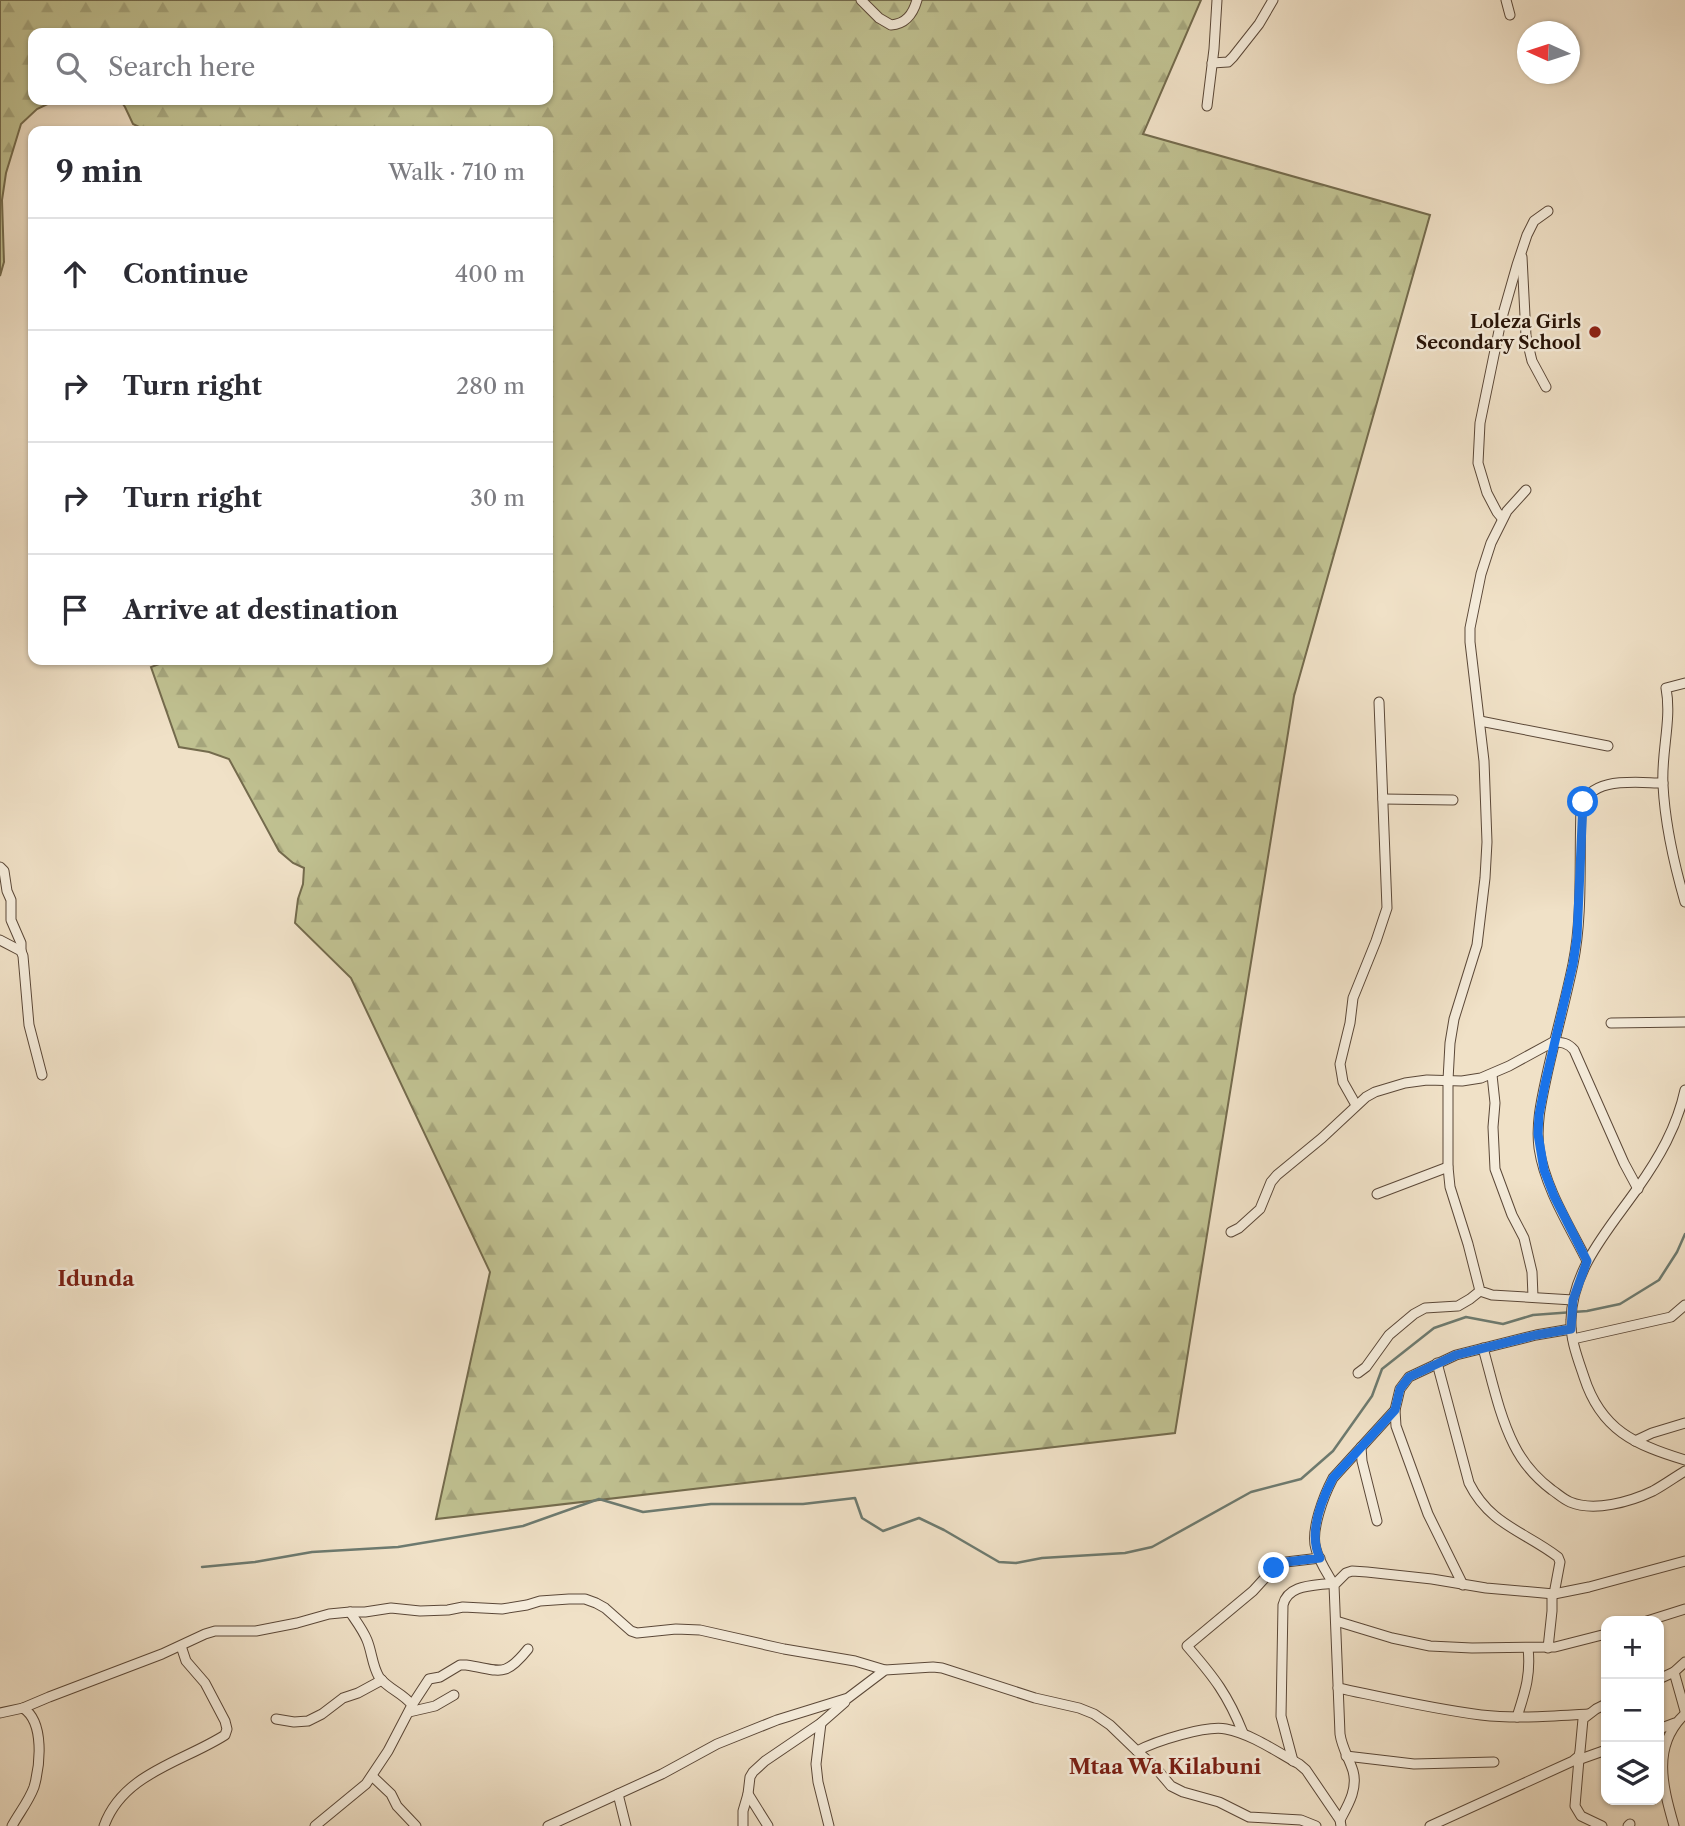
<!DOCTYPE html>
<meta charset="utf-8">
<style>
body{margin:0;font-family:"Libre Caslon Text",serif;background:#f7f7f7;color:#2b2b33}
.controls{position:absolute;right:21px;bottom:21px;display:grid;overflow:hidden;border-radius:14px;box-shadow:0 2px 5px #0004}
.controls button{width:63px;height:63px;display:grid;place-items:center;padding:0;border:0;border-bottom:2px solid #e1e1e2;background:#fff;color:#2b2b33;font:35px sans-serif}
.compass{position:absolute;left:1517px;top:21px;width:63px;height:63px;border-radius:50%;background:#fff;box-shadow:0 2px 5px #0004;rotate:273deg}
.stop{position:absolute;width:21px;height:21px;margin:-16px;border:5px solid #1a73e8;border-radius:50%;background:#fff}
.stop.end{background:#1a73e8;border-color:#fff;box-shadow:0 2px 7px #0008}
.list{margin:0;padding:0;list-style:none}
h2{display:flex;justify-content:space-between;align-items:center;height:91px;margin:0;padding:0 28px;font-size:30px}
h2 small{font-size:23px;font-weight:400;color:#7c7c81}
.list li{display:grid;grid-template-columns:46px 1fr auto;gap:21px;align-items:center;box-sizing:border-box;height:112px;padding:0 28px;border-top:2px solid #e1e1e2}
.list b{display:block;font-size:26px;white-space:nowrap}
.list em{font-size:23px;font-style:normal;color:#7c7c81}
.icon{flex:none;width:38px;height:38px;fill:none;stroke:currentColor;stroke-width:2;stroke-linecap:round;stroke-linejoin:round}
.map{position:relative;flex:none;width:1685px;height:1826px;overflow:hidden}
.search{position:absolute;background:#fff;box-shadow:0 2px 5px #0004;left:28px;top:28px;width:525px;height:77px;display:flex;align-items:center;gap:18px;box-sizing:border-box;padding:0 24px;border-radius:14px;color:#7c7c81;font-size:26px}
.panel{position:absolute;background:#fff;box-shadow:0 2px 5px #0004;left:28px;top:126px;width:525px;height:539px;border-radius:14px}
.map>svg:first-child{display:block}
.forest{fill:url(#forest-firs);stroke:#746b4d;stroke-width:2}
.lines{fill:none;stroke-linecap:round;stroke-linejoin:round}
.stream{stroke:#6d7a6f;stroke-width:2.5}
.street-casing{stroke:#5b4838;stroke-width:11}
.street{stroke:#f5ecdb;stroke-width:9}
.route{stroke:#1a73e8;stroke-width:9}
.poi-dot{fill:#8f2418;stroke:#f5ecdb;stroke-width:2.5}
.labels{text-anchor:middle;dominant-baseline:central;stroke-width:5;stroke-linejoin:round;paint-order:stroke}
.poi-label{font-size:18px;font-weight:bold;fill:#291509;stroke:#f5ecdb;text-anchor:end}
.quarter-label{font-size:21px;font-weight:bold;fill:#7a1f14;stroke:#f5ecdb}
</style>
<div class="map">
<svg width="1685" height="1826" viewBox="0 0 1685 1826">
<defs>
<pattern id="forest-firs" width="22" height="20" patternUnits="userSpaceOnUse" patternTransform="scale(1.75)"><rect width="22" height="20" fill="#c0c191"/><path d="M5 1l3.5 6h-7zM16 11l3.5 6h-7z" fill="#a5a57c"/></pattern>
</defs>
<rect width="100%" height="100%" fill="#f0e1c7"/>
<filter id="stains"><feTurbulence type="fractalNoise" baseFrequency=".00286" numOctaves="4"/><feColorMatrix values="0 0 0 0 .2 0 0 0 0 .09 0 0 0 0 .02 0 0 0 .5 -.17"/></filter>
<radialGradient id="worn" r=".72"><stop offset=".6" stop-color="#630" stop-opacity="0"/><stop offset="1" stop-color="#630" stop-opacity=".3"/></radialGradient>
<path class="forest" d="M 0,0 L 1201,0 L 1143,134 L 1430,215 L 1294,696 L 1175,1433 L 436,1519 L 490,1272 L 351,978 L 295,923 L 298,899 L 303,884 L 304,868 L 293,863 L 279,851 L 229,759 L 209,752 L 179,747 L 151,667 L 170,660 L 548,660 L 548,131 L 147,131 L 133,124 L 125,107 L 120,100 L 548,100 L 548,33 L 33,33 L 33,100 L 56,100 L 37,109 L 21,124 L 6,173 L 2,200 L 4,262 L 0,276 Z"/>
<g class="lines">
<path class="stream" d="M 202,1567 L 255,1562 L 312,1552 L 398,1547 L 523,1526 L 599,1499 L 643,1512 L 711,1504 L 803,1504 L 855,1498 L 862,1518 L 883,1531 L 919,1518 L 944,1530 L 999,1562 L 1016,1563 L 1042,1558 L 1125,1553 L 1152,1547 L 1251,1492 L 1301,1479 L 1333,1451 L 1372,1396 L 1382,1369 L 1434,1328 L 1466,1317 L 1503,1324 L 1533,1315 L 1587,1311 L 1620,1304 L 1659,1280 L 1677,1252 L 1685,1234"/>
<g class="street-casing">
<g id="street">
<path d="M 861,0 L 879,18 L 891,25 C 906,24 913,14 917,0"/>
<path d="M 1506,0 L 1510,15"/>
<path d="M 1212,63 L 1228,62 L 1233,57 L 1259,24 L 1273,0"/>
<path d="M 1207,106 L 1214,49 L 1217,0"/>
<path d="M 1522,257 L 1526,336 L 1532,361 L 1546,387"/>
<path d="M 1526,490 L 1507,511 L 1491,543 L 1481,574 L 1470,628 L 1470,642 L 1484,761 L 1487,842 L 1485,878 L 1477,945 L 1454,1019 L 1450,1043 L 1448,1080 L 1448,1167 L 1450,1187 L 1468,1244 L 1480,1291 L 1492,1295 L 1573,1300"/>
<path d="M 1502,518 L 1497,512 L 1487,493 L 1478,463 L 1480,423 L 1501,321 L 1517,265 L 1527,235 L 1534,221 L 1548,211"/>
<path d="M 1685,683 L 1666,688 C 1672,720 1661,752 1663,785 C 1665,824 1674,864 1685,902"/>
<path d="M 1480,721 L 1608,746"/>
<path d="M 1383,799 L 1453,800"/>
<path d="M 0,867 L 4,871 L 7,891 L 11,900 L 11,920 L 21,943 L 21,951"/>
<path d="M 0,940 L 21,951 L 23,956 L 29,1025 L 42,1075"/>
<path d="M 1611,1023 L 1685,1022"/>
<path d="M 1492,1075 L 1495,1103 L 1493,1127 L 1495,1169 L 1512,1215 L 1524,1238 L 1532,1272 L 1533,1297"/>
<path d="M 1685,1090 C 1677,1127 1659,1158 1637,1189 C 1609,1229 1572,1269 1571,1320 C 1570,1339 1578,1359 1584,1377 C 1601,1430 1635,1445 1685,1460"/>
<path d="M 1356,1105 L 1343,1082 L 1340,1064 L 1350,1023 L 1353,998 L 1376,941 L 1387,908 L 1379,702"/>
<path d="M 1377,1194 L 1448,1167"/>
<path d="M 1231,1232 L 1239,1228 L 1260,1209 L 1271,1182 L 1277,1175 L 1322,1138 L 1366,1097 L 1375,1092 L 1405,1083 L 1427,1080 L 1462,1081 L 1481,1078 L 1509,1066 L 1553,1042 C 1562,1042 1568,1043 1574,1050 L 1624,1163 L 1638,1189"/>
<path d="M 1587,1261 C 1569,1225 1545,1188 1539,1148 C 1536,1125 1541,1102 1546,1079 C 1554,1041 1565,1003 1573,964 C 1583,915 1579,860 1581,809 C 1589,775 1637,783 1663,783"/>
<path d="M 1573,1339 L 1671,1317 L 1685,1305"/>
<path d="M 1483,1348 C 1492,1380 1499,1415 1514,1445 C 1523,1463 1536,1478 1552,1490 C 1558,1494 1563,1499 1570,1502 C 1594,1512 1630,1502 1653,1491 C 1664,1485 1675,1477 1685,1471"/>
<path d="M 1437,1363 L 1469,1483 C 1490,1525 1524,1531 1558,1557 L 1560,1562 L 1554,1594"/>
<path d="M 1358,1373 L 1366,1367 L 1389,1335 L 1414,1314 L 1425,1308 L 1458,1306 L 1470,1299 L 1480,1291"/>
<path d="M 1635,1441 L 1652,1433 L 1685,1423"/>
<path d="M 1361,1447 L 1362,1461 L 1377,1521"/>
<path d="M 1334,1585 C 1328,1574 1319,1562 1316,1549 C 1310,1531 1324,1495 1333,1478 L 1395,1410"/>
<path d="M 1463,1585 L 1428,1514 L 1396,1426 L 1395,1410 L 1400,1389 L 1409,1377 L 1456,1355 L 1536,1335 L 1571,1329"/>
<path d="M 1336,1621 L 1392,1638 L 1430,1646 L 1472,1648 L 1555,1647 L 1606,1634"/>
<path d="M 1647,1621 L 1685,1609"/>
<path d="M 1548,1648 L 1552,1611 L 1552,1594"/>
<path d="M 1674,1672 L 1685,1711"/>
<path d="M 1659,1679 L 1674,1672 L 1685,1662"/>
<path d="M 1338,1688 C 1386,1698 1433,1709 1481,1715 C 1517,1719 1553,1716 1588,1714"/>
<path d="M 412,1705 L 429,1679 L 440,1677 L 460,1665 L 466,1665 C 500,1670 504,1679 528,1649"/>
<path d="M 23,1708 L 49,1697 L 162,1654 L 205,1634 L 215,1631 L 256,1631 L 297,1623 L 329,1614 L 350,1612 L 365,1612 L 391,1608 L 420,1611 L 448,1610 L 463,1607 L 502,1609 L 527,1605 L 540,1601 L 569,1599 L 585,1599 L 596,1603 L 605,1608 L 631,1631 L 637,1633 L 676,1629 L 700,1630 L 784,1649 L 855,1661 L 885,1670"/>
<path d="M 409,1712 L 435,1706 L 454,1695"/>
<path d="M 0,1713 L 23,1708 C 45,1722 40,1766 34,1787 C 29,1801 19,1813 12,1826"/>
<path d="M 1517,1717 C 1525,1692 1531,1675 1528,1648"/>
<path d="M 276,1719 L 294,1722 L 308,1721 L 322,1714 L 343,1698 L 358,1693 L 382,1680"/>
<path d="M 821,1723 L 816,1764 L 818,1782 L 829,1826"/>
<path d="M 1659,1729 L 1675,1723"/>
<path d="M 1243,1733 C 1228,1695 1214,1677 1187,1646 L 1253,1591 L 1274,1568 L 1286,1562 L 1320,1558"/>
<path d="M 1137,1751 L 1154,1766 L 1171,1786 L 1183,1792 L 1219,1802 L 1249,1817 L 1301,1820 L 1316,1826"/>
<path d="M 1346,1756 L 1414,1764 L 1494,1762"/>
<path d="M 1579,1759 L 1575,1806 L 1581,1816 L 1602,1826"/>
<path d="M 1293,1761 L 1281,1716 L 1283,1605 C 1288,1584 1314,1586 1333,1583"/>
<path d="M 1575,1761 L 1606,1750"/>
<path d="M 372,1776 L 391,1794 L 397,1806 L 416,1826"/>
<path d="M 618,1794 L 626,1826"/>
<path d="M 748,1794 L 768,1826"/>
<path d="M 1340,1820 C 1348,1805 1358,1789 1353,1771 C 1349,1758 1342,1748 1340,1734 L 1334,1585 L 1346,1573 L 1352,1571 L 1367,1572 L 1432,1579 L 1486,1588 L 1554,1594 L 1589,1587 L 1685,1561"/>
<path d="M 104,1826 C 123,1773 183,1762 225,1735 L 227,1729 L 225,1721 L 205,1683 L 186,1661 L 181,1646"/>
<path d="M 315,1826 L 366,1784 L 388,1751 L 412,1705 C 403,1693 388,1689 379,1677 C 372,1665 372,1652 367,1640 C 363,1630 356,1621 350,1612"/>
<path d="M 548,1826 L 662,1774 L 717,1744 L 777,1720 L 848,1698 L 885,1670 L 933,1667 L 942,1668 L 1035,1698 L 1079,1708 L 1094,1714 L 1110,1725 L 1137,1751 C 1156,1741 1206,1725 1226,1729 C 1252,1734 1277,1752 1299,1764 L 1306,1770 L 1340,1820 L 1341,1826"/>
<path d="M 743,1826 L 743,1811 L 748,1794 L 750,1777 L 753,1772 L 765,1761 L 821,1723 L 845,1702"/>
<path d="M 1430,1826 L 1573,1761 L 1579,1756 L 1580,1751 L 1583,1719 L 1596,1709 L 1606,1704"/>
<path d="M 1628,1826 L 1630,1824"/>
<path d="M 1674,1826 C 1663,1787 1651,1746 1685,1714"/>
</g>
</g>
<use href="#street" class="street"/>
</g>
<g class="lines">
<path class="route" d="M 1274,1568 L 1286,1562 L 1320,1558 C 1308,1534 1321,1501 1333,1478 L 1395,1410 L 1400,1389 L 1409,1377 L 1456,1355 L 1536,1335 L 1571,1329 L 1573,1300 L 1587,1261 L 1554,1196 L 1544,1170 L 1538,1134 L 1539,1115 L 1545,1084 L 1573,964 L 1577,937 L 1583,802"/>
</g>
<circle class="poi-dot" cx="1595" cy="332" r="7"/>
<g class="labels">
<g class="poi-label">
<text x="1581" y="322">Loleza Girls<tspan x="1581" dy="21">Secondary School</tspan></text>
</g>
<g class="quarter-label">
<text x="96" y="1278">Idunda</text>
<text x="1165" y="1766">Mtaa Wa Kilabuni</text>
</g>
</g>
<rect width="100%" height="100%" filter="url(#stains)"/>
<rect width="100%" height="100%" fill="url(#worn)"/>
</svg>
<div class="controls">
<button>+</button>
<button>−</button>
<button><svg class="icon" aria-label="layers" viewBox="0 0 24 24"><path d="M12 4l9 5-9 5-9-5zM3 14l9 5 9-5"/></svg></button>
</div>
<svg class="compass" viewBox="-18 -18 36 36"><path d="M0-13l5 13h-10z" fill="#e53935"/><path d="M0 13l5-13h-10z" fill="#7c7c81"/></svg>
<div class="stop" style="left:1583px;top:802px"></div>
<div class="stop end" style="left:1274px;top:1568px"></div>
<div class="search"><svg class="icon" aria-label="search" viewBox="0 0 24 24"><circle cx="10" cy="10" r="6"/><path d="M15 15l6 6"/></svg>Search here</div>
<section class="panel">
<h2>9 min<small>Walk · 710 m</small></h2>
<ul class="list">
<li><svg class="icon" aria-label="ahead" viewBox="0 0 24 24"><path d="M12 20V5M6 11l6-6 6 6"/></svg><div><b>Continue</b></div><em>400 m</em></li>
<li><svg class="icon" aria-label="right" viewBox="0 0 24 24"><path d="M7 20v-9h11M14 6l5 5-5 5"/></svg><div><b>Turn right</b></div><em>280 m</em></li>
<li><svg class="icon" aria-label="right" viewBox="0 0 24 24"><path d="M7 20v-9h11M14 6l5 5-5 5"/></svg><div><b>Turn right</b></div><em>30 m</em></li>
<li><svg class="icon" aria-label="arrive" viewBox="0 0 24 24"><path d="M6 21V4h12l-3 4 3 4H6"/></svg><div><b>Arrive at destination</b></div></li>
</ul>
</section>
</div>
